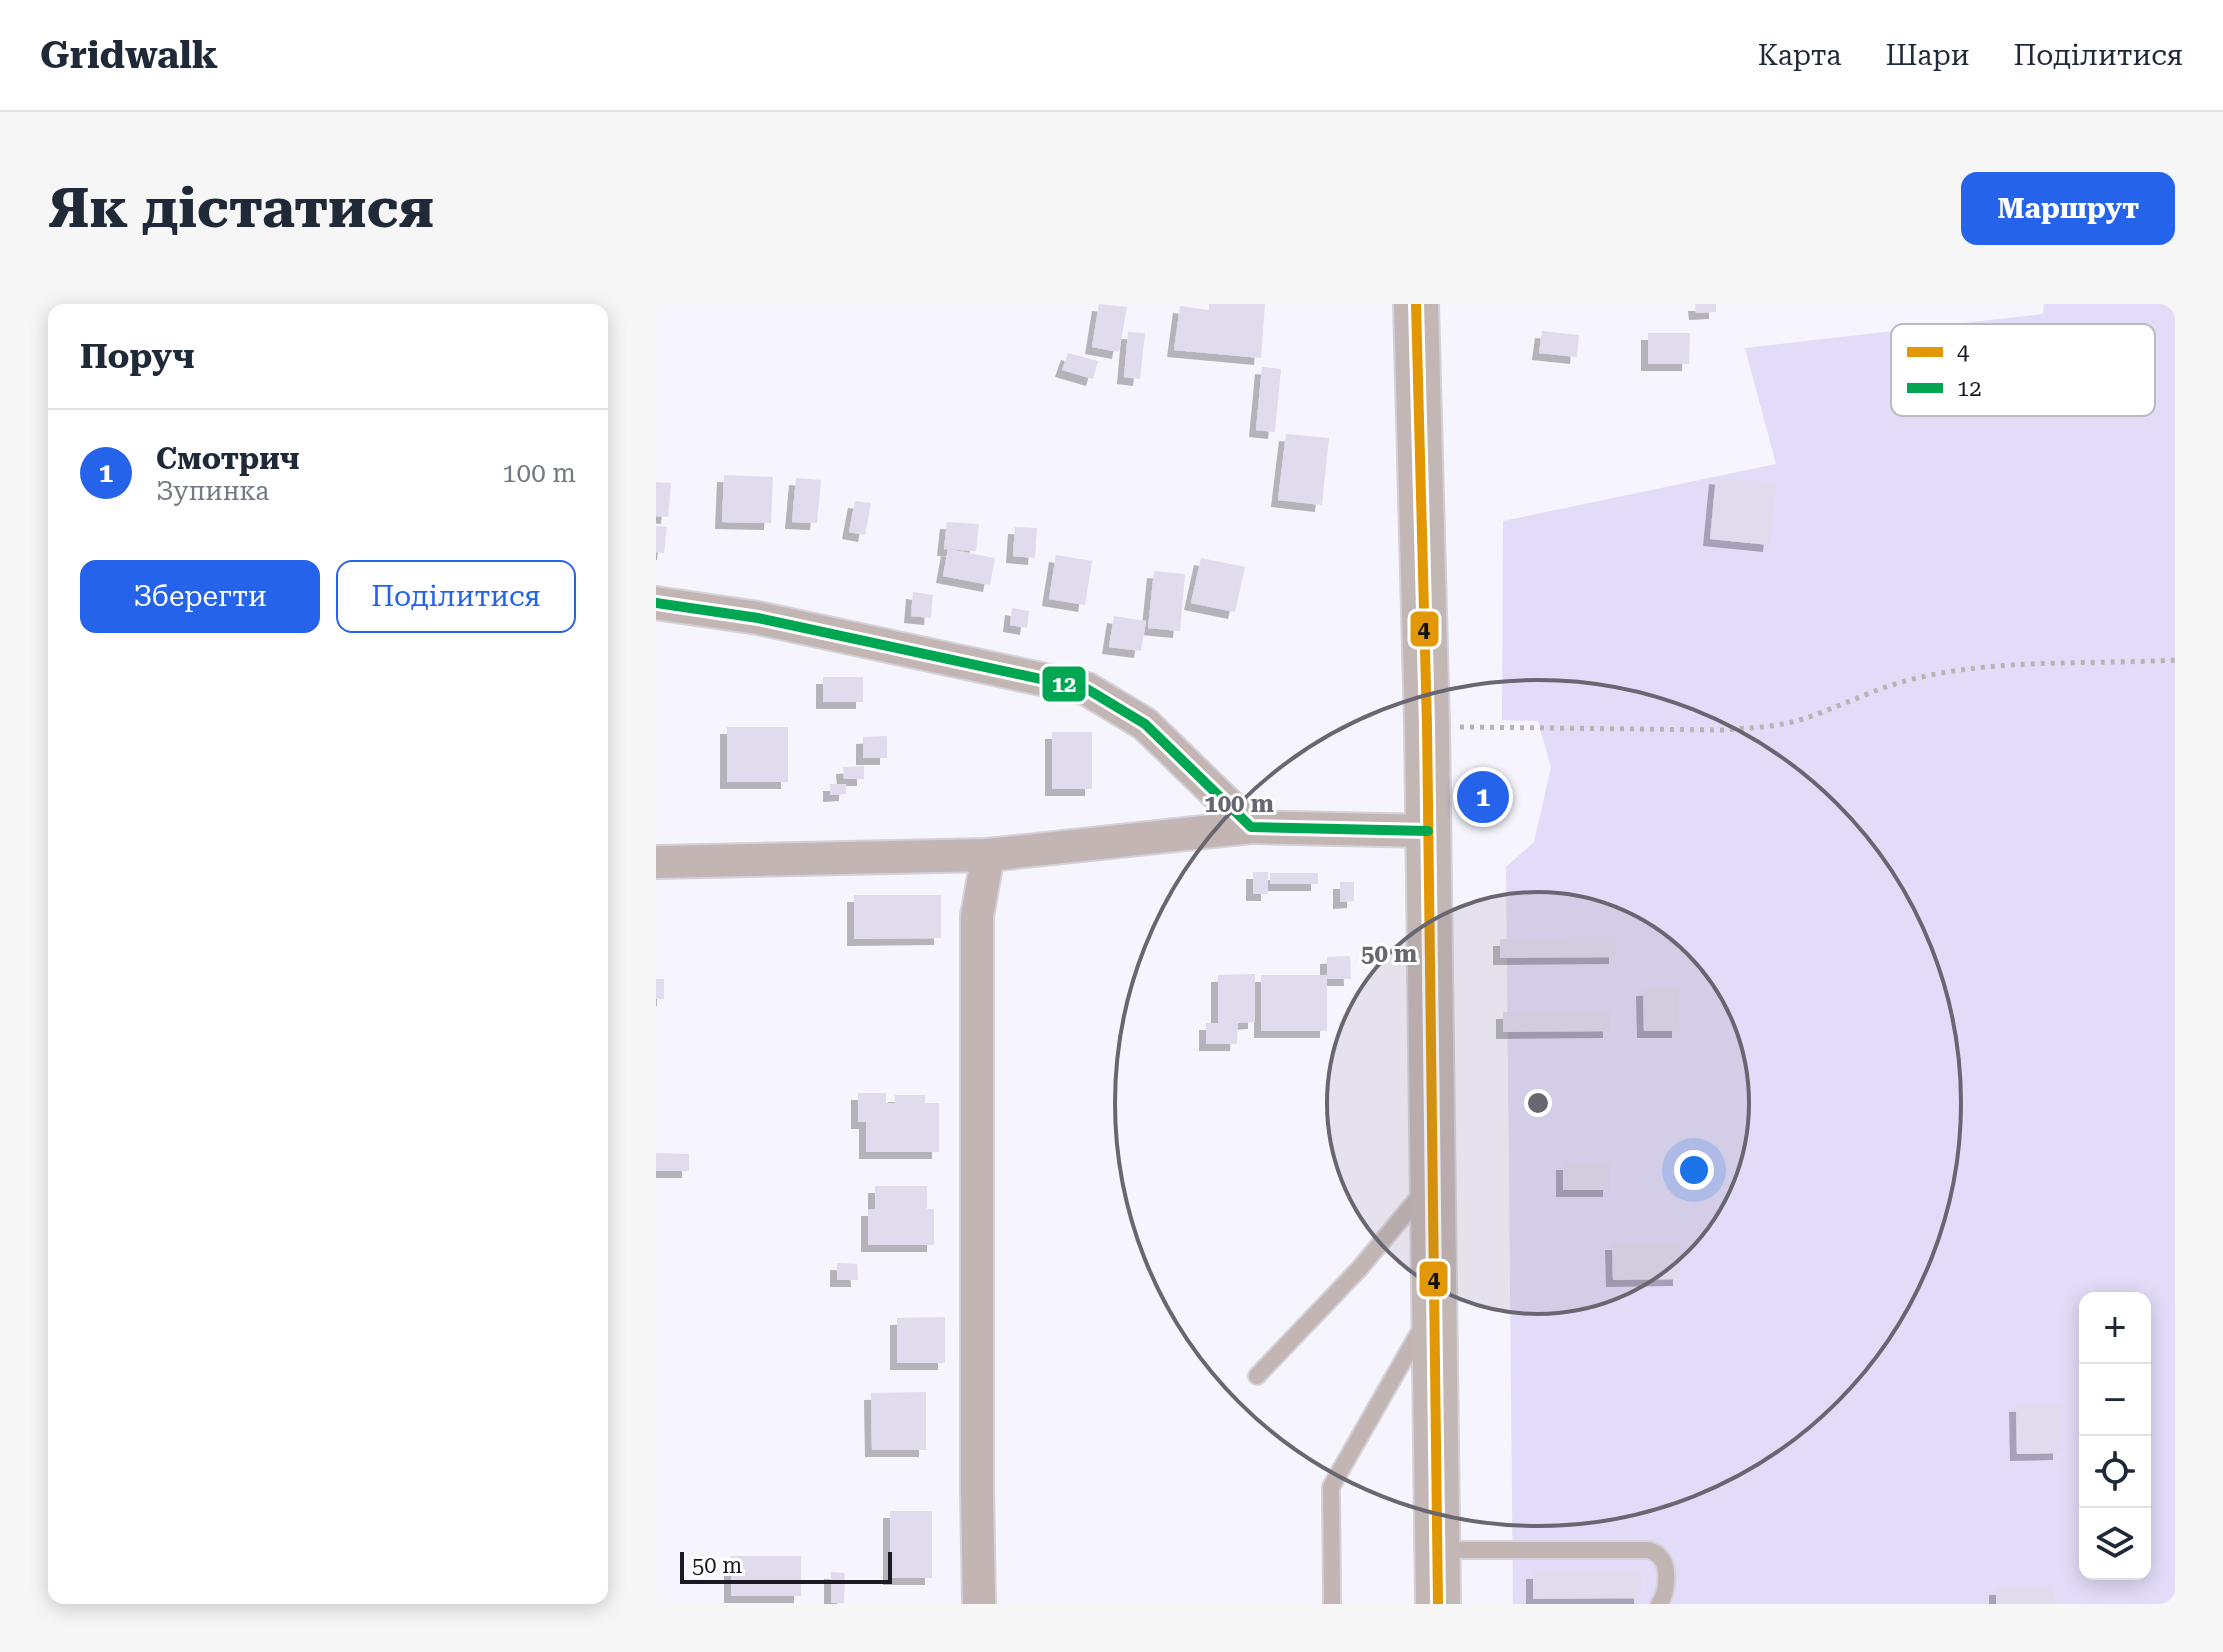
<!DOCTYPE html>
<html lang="uk">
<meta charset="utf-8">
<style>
body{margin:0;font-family:"Roboto Serif",serif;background:#f6f6f7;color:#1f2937}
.controls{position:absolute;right:24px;bottom:24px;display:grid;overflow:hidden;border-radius:16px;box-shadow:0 4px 20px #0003}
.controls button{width:72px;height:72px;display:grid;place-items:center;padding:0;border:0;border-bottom:2px solid #e0e1e3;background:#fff;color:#1f2937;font:40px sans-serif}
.scale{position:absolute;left:24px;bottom:20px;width:212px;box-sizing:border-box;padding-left:8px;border:4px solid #1c1925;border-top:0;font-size:22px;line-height:28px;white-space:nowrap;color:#1c1925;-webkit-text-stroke:6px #fff;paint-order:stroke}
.you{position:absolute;left:1038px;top:866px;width:28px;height:28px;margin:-20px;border:6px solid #fff;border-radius:50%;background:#1a73e8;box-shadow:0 0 0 12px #1a73e833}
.badge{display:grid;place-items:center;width:52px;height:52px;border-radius:50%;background:#2563eb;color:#fff;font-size:26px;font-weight:700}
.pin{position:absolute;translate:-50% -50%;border:4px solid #fff;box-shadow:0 2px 8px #0006}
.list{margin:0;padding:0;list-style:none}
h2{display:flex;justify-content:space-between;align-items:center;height:104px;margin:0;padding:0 32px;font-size:34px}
h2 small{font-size:26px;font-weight:400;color:#747a83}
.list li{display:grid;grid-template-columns:52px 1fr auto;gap:24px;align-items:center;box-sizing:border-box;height:128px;padding:0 32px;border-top:2px solid #e0e1e3}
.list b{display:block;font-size:30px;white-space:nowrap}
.list p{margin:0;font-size:26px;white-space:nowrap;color:#747a83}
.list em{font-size:26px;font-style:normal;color:#747a83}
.actions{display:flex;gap:16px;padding:24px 32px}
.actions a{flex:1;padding:18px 0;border:2px solid #2563eb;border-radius:16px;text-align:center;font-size:28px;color:#2563eb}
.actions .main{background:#2563eb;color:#fff}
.icon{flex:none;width:44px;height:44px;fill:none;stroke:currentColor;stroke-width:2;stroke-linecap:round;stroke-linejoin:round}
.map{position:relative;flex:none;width:1519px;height:1300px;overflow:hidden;border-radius:16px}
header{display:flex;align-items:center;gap:48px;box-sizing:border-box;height:112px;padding:0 40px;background:#fff;border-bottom:2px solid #e0e1e3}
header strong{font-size:38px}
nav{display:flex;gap:44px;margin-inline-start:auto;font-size:28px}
.intro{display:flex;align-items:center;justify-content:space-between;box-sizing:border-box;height:192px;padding:0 48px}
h1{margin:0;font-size:56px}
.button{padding:20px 36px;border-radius:16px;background:#2563eb;color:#fff;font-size:28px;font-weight:700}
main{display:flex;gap:48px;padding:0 48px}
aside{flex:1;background:#fff;border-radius:16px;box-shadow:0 4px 20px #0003}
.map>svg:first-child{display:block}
.green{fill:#e2dcf8;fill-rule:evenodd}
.building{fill:#e0dced;filter:url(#shadow)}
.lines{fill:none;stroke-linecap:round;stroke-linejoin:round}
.lane-casing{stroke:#d4d2d9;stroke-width:20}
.street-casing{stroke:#d4d2d9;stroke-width:36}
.primary-casing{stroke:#d4d2d9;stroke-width:48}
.path{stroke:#bbb3b3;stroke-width:5;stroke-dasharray:4 6;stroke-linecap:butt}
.lane{stroke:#c2b5b3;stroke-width:16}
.street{stroke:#c2b5b3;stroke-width:32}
.primary{stroke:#c3b7b6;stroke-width:44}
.bus-1-casing{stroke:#fff;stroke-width:16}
.bus-2-casing{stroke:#fff;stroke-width:16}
.bus-1{stroke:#e19804;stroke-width:10}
.bus-2{stroke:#00a651;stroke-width:10}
.ring{fill:none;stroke:#686670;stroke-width:4}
.key{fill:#fff;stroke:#bbbabe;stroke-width:2}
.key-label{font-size:22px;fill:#1c1925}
.centre{fill:#686670;stroke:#fff;stroke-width:4}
.ring-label{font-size:24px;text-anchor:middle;font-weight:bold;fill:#686670;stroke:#fff;stroke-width:6;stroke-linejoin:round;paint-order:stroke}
.line-badge{stroke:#fff;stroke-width:3}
.badge-label{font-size:22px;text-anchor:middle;font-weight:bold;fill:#fff}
.pale-badge-label{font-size:22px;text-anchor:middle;font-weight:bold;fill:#111}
</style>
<header>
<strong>Gridwalk</strong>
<nav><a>Карта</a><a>Шари</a><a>Поділитися</a></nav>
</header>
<div class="intro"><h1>Як дістатися</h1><a class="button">Маршрут</a></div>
<main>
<aside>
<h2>Поруч<small></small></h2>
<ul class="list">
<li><span class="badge">1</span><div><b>Смотрич</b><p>Зупинка</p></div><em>100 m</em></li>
</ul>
<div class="actions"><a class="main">Зберегти</a><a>Поділитися</a></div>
</aside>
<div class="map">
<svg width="1519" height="1300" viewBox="0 0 1519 1300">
<defs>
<filter id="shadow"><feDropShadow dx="-7" dy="7" stdDeviation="0" flood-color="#0004"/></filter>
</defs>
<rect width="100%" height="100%" fill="#f6f4fc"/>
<path class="green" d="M 1388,0 L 1519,0 L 1519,1300 L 857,1300 L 850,563 L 878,538 L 895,463 L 882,417 L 846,416 L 847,217 L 1120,160 L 1089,44 L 1387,10 ZM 1429,994 L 1489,994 L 1489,1270 L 1429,1270 Z"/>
<g class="building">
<path d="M 443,0 L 471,3 L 463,48 L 436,43 Z"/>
<path d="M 553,0 L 609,0 L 605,54 L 518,46 L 524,2 L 553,6 Z"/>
<path d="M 1039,0 L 1060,0 L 1060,8 L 1040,9 Z"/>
<path d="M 886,27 L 923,31 L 921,53 L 883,49 Z"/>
<path d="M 472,28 L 489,29 L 484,75 L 468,73 Z"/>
<path d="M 992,29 L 1034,29 L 1033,60 L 992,60 Z"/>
<path d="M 412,49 L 442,57 L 437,75 L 406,66 Z"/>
<path d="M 606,63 L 625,65 L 619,128 L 600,126 Z"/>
<path d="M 630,130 L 673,134 L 666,201 L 622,196 Z"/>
<path d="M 68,171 L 117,173 L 115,219 L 66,218 Z"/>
<path d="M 1060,173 L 1120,180 L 1114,241 L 1054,235 Z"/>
<path d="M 140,174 L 165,176 L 161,219 L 136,218 Z"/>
<path d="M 0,178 L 15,179 L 12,213 L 0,212 Z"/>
<path d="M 199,197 L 215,199 L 209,231 L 193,228 Z"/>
<path d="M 291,218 L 323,220 L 320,247 L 288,245 Z"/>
<path d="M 0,222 L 11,223 L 8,249 L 0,248 Z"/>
<path d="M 359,223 L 381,224 L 379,254 L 357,252 Z"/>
<path d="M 292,245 L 339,254 L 334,281 L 287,272 Z"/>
<path d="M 400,251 L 436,257 L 429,301 L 393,295 Z"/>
<path d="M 545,254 L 589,263 L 579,308 L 535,299 Z"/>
<path d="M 498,267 L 529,270 L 524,327 L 492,324 Z"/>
<path d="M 257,288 L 277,291 L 275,314 L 255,312 Z"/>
<path d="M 356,304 L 373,307 L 371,324 L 354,321 Z"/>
<path d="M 458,312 L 490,317 L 485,347 L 453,343 Z"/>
<rect x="167" y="373" width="40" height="25"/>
<rect x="71" y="423" width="61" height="55"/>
<rect x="396" y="428" width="40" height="57"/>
<path d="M 231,432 L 231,454 L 207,454 L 207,433 Z"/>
<path d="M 208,462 L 208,475 L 188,475 L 187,463 Z"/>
<path d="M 174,480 L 190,480 L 190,490 L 174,491 Z"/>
<rect x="597" y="568" width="15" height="22"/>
<rect x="614" y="569" width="48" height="11"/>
<path d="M 684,578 L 698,578 L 698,597 L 684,598 Z"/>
<path d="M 198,591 L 285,591 L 285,634 L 198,635 Z"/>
<path d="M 960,634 L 960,653 L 844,654 L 844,635 Z"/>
<path d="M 694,652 L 695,675 L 671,675 L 671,727 L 605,727 L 605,671 L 671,671 L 671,653 Z"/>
<path d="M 599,670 L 599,718 L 582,719 L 581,740 L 550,740 L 550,719 L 562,719 L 562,671 Z"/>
<rect x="0" y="675" width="8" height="20"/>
<path d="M 1023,684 L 1023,727 L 988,727 L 987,685 Z"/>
<path d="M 954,707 L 954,727 L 847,728 L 847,708 Z"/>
<path d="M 202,789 L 230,789 L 230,799 L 239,799 L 239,791 L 269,791 L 269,799 L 283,799 L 283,848 L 210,848 L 210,818 L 202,818 Z"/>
<path d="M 0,849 L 33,850 L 33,867 L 0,867 Z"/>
<rect x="907" y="859" width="47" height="27"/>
<path d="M 219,882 L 271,882 L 271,905 L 278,905 L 278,941 L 212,941 L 212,905 L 219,905 Z"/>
<path d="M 956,939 L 1024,939 L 1024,975 L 957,976 Z"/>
<path d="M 181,959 L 201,960 L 202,976 L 181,976 Z"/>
<path d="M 289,1013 L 289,1059 L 241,1059 L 241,1014 Z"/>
<path d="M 270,1088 L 270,1146 L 216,1146 L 215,1089 Z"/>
<path d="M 1404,1100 L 1404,1149 L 1361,1150 L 1360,1101 Z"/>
<rect x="234" y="1207" width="42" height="67"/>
<rect x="75" y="1252" width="70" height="40"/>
<path d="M 985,1267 L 985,1294 L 877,1295 L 877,1268 Z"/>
<path d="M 175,1268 L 189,1269 L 188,1299 L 175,1299 Z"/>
<path d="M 1398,1283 L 1399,1300 L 1340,1300 L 1340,1284 Z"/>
</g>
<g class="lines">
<g class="lane-casing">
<g id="lane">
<path d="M 601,1072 L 704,964 L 769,886"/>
<path d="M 783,1246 L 992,1246 C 998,1248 1000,1248 1004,1253 C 1014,1263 1011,1290 1003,1300"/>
<path d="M 676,1300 L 675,1183 L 768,1020"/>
</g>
</g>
<g class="street-casing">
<g id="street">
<path d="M 0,299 L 102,314 L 431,385 L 489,420 L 595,523 L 772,527"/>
<path d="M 0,558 L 332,551 L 595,523"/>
<path d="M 323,1300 L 321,1186 L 321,612 L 332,551"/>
</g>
</g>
<g class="primary-casing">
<path id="primary" d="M 760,0 L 771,422 L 782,1300"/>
</g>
<path class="path" d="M 804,423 L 1068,426 C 1094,424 1122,423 1147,415 C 1184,403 1219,384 1257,375 C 1342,354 1432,361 1519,356"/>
<use href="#lane" class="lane"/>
<use href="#street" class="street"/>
<use href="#primary" class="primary"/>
<g class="bus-1-casing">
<path id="bus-1" d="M 760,0 L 771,422 L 782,1300"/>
</g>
<g class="bus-2-casing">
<path id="bus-2" d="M 0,299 L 102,314 L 431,385 L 489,420 L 595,523 L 772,527"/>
</g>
<use href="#bus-1" class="bus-1"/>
<use href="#bus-2" class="bus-2"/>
</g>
<circle cx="882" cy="799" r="211" fill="#686670" fill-opacity=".12"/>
<g class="ring">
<circle cx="882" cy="799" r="211"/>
<circle cx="882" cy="799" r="423"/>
</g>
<rect x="1235" y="20" width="264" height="92" rx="12" class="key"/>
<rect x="1251" y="43" width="36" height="10" fill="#e19804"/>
<rect x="1251" y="79" width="36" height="10" fill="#00a651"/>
<g class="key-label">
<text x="1301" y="56">4</text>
<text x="1301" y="92">12</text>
</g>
<circle cx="882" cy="799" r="12" class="centre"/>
<g class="ring-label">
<text x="583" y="508">100 m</text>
<text x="733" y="658">50 m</text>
</g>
<g class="line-badge">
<rect x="753" y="306" width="31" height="38" rx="8" fill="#e19804"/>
<rect x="385" y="361" width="46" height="38" rx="8" fill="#00a651"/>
<rect x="762" y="956" width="31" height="38" rx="8" fill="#e19804"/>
</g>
<g class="badge-label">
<text x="408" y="388">12</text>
</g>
<g class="pale-badge-label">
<text x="768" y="333">4</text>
<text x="778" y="983">4</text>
</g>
</svg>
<div class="controls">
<button>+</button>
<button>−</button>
<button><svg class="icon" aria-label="locate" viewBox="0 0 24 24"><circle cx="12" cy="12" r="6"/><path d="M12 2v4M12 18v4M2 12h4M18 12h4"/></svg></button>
<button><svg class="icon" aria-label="layers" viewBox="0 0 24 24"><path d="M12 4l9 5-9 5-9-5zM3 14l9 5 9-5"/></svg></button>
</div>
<div class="scale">50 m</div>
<div class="you"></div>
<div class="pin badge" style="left:827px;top:493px">1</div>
</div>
</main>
